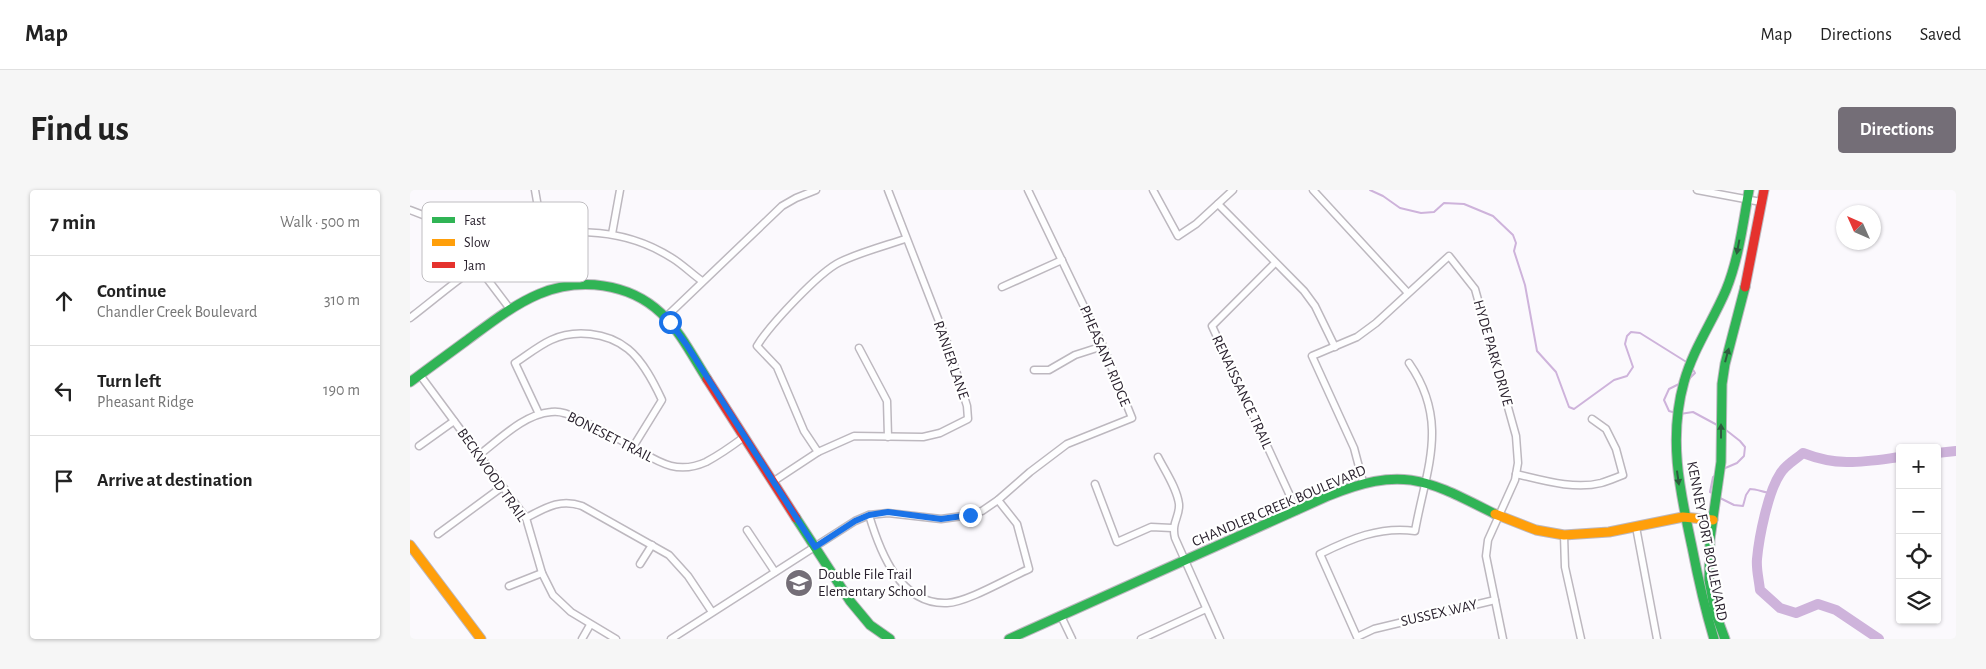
<!DOCTYPE html>
<meta charset="utf-8">
<style>
body{margin:0;font-family:"Alegreya Sans",sans-serif;background:#f6f6f6;color:#222}
.controls{position:absolute;right:15px;bottom:15px;display:grid;overflow:hidden;border-radius:5px;box-shadow:0 1px 4px #0004}
.controls button{width:45px;height:45px;display:grid;place-items:center;padding:0;border:0;border-bottom:1px solid #e0e0e0;background:#fff;color:#222;font:25px sans-serif}
.compass{position:absolute;left:1426px;top:15px;width:45px;height:45px;border-radius:50%;background:#fff;box-shadow:0 1px 4px #0004;rotate:315deg}
.stop{position:absolute;width:15px;height:15px;margin:-11px;border:4px solid #1a73e8;border-radius:50%;background:#fff}
.stop.end{background:#1a73e8;border-color:#fff;box-shadow:0 1px 5px #0008}
.list{margin:0;padding:0;list-style:none}
h2{display:flex;justify-content:space-between;align-items:center;height:65px;margin:0;padding:0 20px;font-size:21px}
h2 small{font-size:16px;font-weight:400;color:#767676}
.list li{display:grid;grid-template-columns:32px 1fr auto;gap:15px;align-items:center;box-sizing:border-box;height:90px;padding:0 20px;border-top:1px solid #e0e0e0}
.list b{display:block;font-size:19px;white-space:nowrap}
.list p{margin:0;font-size:16px;white-space:nowrap;color:#767676}
.list em{font-size:16px;font-style:normal;color:#767676}
.icon{flex:none;width:28px;height:28px;fill:none;stroke:currentColor;stroke-width:2;stroke-linecap:round;stroke-linejoin:round}
.map{position:relative;flex:none;width:1546px;height:449px;overflow:hidden;border-radius:5px}
header{display:flex;align-items:center;gap:30px;box-sizing:border-box;height:70px;padding:0 25px;background:#fff;border-bottom:1px solid #e0e0e0}
header strong{font-size:24px}
nav{display:flex;gap:28px;margin-inline-start:auto;font-size:18px}
.intro{display:flex;align-items:center;justify-content:space-between;box-sizing:border-box;height:120px;padding:0 30px}
h1{margin:0;font-size:35px}
.button{padding:12px 22px;border-radius:5px;background:#746e77;color:#fff;font-size:18px;font-weight:700}
main{display:flex;gap:30px;padding:0 30px}
aside{flex:1;background:#fff;border-radius:5px;box-shadow:0 1px 4px #0004}
.map>svg:first-child{display:block}
.lines{fill:none;stroke-linecap:round;stroke-linejoin:round}
.stream{stroke:#ceb3db;stroke-width:2}
.river{stroke:#ceb3db;stroke-width:10}
.street-casing{stroke:#bdb8bf;stroke-width:9}
.fast-casing{stroke:#bdb8bf;stroke-width:11}
.slow-casing{stroke:#bdb8bf;stroke-width:11}
.jam-casing{stroke:#bdb8bf;stroke-width:11}
.street{stroke:#fefeff;stroke-width:6}
.fast{stroke:#30b455;stroke-width:9}
.slow{stroke:#ff9f0a;stroke-width:9}
.jam{stroke:#e5322d;stroke-width:9}
.oneway{fill:#2d5d3e}
.route{stroke:#1a73e8;stroke-width:6}
.labels{text-anchor:middle;dominant-baseline:central;stroke-width:4.5;stroke-linejoin:round;paint-order:stroke}
.street-label{font-size:15px;fill:#2b232f;stroke:#fff}
.poi-label{font-size:15px;fill:#2b232f;stroke:#fff;text-anchor:start}
.key{fill:#fff;stroke:#bfbdc1;stroke-width:1}
.key-label{font-size:14px;fill:#2b232f}
</style>
<header>
<strong>Map</strong>
<nav><a>Map</a><a>Directions</a><a>Saved</a></nav>
</header>
<div class="intro"><h1>Find us</h1><a class="button">Directions</a></div>
<main>
<aside>
<h2>7 min<small>Walk · 500 m</small></h2>
<ul class="list">
<li><svg class="icon" aria-label="ahead" viewBox="0 0 24 24"><path d="M12 20V5M6 11l6-6 6 6"/></svg><div><b>Continue</b><p>Chandler Creek Boulevard</p></div><em>310 m</em></li>
<li><svg class="icon" aria-label="left" viewBox="0 0 24 24"><path d="M17 20v-9H6M10 6l-5 5 5 5"/></svg><div><b>Turn left</b><p>Pheasant Ridge</p></div><em>190 m</em></li>
<li><svg class="icon" aria-label="arrive" viewBox="0 0 24 24"><path d="M6 21V4h12l-3 4 3 4H6"/></svg><div><b>Arrive at destination</b></div></li>
</ul>
</aside>
<div class="map">
<svg width="1546" height="449" viewBox="0 0 1546 449">
<rect width="100%" height="100%" fill="#fbf9fd"/>
<g class="lines">
<g class="stream">
<path d="M 960,0 L 973,6 L 990,18 L 1011,23 L 1024,22 L 1034,13 L 1054,14 L 1083,26 L 1103,45 L 1106,53 L 1104,61 L 1115,95 L 1127,161 L 1146,182 L 1159,217 L 1164,219 L 1204,190 L 1217,186 L 1223,177 L 1215,154 L 1217,146 L 1221,142 L 1230,143 L 1278,173"/>
<path d="M 1278,190 L 1285,183 L 1282,178"/>
<path d="M 1266,223 L 1259,221 L 1254,210 L 1259,199 L 1269,194"/>
<path d="M 1270,224 L 1283,222 L 1309,236"/>
<path d="M 1313,279 L 1327,273 L 1334,266 L 1335,257 L 1330,251 L 1316,240"/>
<path d="M 1304,304 L 1300,302 L 1303,287 L 1306,285"/>
<path d="M 1310,308 L 1324,315 L 1333,316 L 1336,305 L 1340,299 C 1348,299 1354,303 1362,303"/>
</g>
<g class="river">
<path d="M 1527,263 L 1546,261"/>
<path d="M 1469,449 L 1426,420 L 1408,414 L 1386,423 L 1370,418 L 1350,400 C 1349,390 1346,379 1347,369 C 1349,347 1358,302 1370,284 C 1375,275 1385,270 1393,263 C 1429,277 1452,272 1490,267"/>
</g>
<g class="street-casing">
<g id="street">
<path d="M 125,0 L 133,46"/>
<path d="M 743,0 L 768,46 L 786,34 L 823,0"/>
<path d="M 903,0 L 998,103"/>
<path d="M 1287,0 L 1351,12"/>
<path d="M 808,14 L 894,101 L 905,116 L 925,157"/>
<path d="M 0,20 L 26,30 L 44,45 L 100,119"/>
<path d="M 202,44 L 210,0"/>
<path d="M 865,73 L 802,136 L 887,321"/>
<path d="M 592,97 L 652,70"/>
<path d="M 256,127 L 372,16 L 386,8 L 406,0"/>
<path d="M 0,128 C 30,105 60,78 93,61 C 145,34 212,36 262,68 C 272,74 282,84 292,91"/>
<path d="M 449,158 L 477,211 L 478,247"/>
<path d="M 999,173 C 1040,232 1016,279 1005,341 C 970,336 940,349 910,364 L 947,447 L 964,439 L 1085,410"/>
<path d="M 624,180 L 639,180 L 665,165 L 693,156"/>
<path d="M 10,185 L 116,328 L 132,383 L 143,405 L 161,422 L 206,449"/>
<path d="M 129,224 L 105,173 C 116,166 128,156 141,150 C 164,139 197,142 218,159 C 233,171 244,193 252,210 L 223,257"/>
<path d="M 9,256 L 44,231"/>
<path d="M 408,262 L 394,241 L 367,177 L 347,156 C 359,136 409,82 430,72 C 451,62 474,56 495,49"/>
<path d="M 69,265 C 89,250 114,224 141,222 C 154,220 165,228 177,233 C 192,240 207,248 221,256 C 246,270 265,286 296,272 C 309,265 322,256 334,247"/>
<path d="M 748,267 C 755,281 767,298 769,314 C 770,327 761,332 765,348 L 810,449"/>
<path d="M 1106,284 C 1132,290 1164,300 1191,293 C 1198,291 1205,288 1213,285 L 1206,259 L 1196,239 L 1182,229"/>
<path d="M 364,291 L 408,262 L 444,246 L 513,247 L 530,243 L 558,229 L 557,216 L 537,152 L 478,0"/>
<path d="M 953,292 L 944,258 L 902,166 L 947,147 L 966,133 L 1039,66 L 1065,99 L 1106,246 L 1108,273 L 1105,290 L 1078,350 L 1076,366 L 1093,449"/>
<path d="M 685,294 L 707,352 L 741,337 L 762,338"/>
<path d="M 459,325 C 470,362 490,415 537,413 C 558,412 598,388 619,379 L 607,334 L 588,310"/>
<path d="M 116,328 C 135,318 150,308 172,316 L 259,365 L 278,386 L 302,422"/>
<path d="M 1226,337 L 1247,449"/>
<path d="M 337,340 L 365,382"/>
<path d="M 28,344 L 92,297"/>
<path d="M 1154,345 L 1155,377 L 1171,449"/>
<path d="M 230,374 L 242,355"/>
<path d="M 99,396 L 132,383"/>
<path d="M 651,426 L 662,449"/>
<path d="M 172,449 L 180,435"/>
<path d="M 261,449 L 445,331 L 459,325 L 478,323 L 531,329 L 560,325 L 572,321 L 588,310 L 620,282 L 657,254 L 722,228 L 693,156 L 618,0"/>
<path d="M 731,449 L 796,419"/>
</g>
</g>
<g class="fast-casing">
<g id="fast">
<path d="M 0,192 C 19,178 37,165 56,151 C 79,134 103,115 129,104 C 170,87 219,93 251,123 C 270,141 283,167 297,189"/>
<path d="M 386,328 L 440,411 L 460,435 L 480,449"/>
<path d="M 599,449 L 918,306 C 994,275 1017,290 1085,324"/>
<path d="M 1304,449 C 1295,419 1288,388 1282,357 C 1270,301 1258,249 1274,192 C 1283,159 1303,131 1316,100 C 1329,68 1333,33 1339,0"/>
<path d="M 1315,449 L 1305,422 L 1299,390 L 1300,349 L 1311,272 L 1312,194 L 1315,174 L 1335,97"/>
</g>
</g>
<g class="slow-casing">
<g id="slow">
<path d="M 1085,324 L 1126,340 L 1154,345 L 1199,342 L 1273,327 L 1303,330"/>
<path d="M 0,355 L 71,449"/>
</g>
</g>
<g class="jam-casing">
<g id="jam">
<path d="M 1335,97 L 1354,0"/>
<path d="M 297,189 L 386,328"/>
</g>
</g>
<use href="#street" class="street"/>
<use href="#fast" class="fast"/>
<use href="#slow" class="slow"/>
<use href="#jam" class="jam"/>
</g>
<defs><path id="oneway-solid" d="M-6-.8H1V-3.2L6.5 0L1 3.2V.8H-6Z" transform="scale(1.25)"/></defs>
<g class="oneway">
<use href="#oneway-solid" transform="translate(1328 57) rotate(101)"/>
<use href="#oneway-solid" transform="translate(1317 165) rotate(-75)"/>
<use href="#oneway-solid" transform="translate(1311 241) rotate(-90)"/>
<use href="#oneway-solid" transform="translate(1268 288) rotate(82)"/>
</g>
<g class="lines">
<path class="route" d="M 260,132 L 276,154 L 405,357 L 445,331 L 459,325 L 478,322 L 531,329 L 560,325"/>
</g>
<defs>
<g id="school-disc" transform="scale(1.4375)"><circle r="9.5" fill="#746e77" stroke="#fff"/><path d="M0-5L7-2L0 1L-7-2ZM-4 1L0 2.5L4 1V4Q0 6-4 4Z" fill="#fff"/></g>
</defs>
<g fill-rule="evenodd">
<use href="#school-disc" x="389" y="393"/>
</g>
<g class="labels">
<g class="street-label">
<text transform="translate(1083 163) rotate(74)">HYDE PARK DRIVE</text>
<text transform="translate(695 166) rotate(67)">PHEASANT RIDGE</text>
<text transform="translate(541 170) rotate(71)">RANIER LANE</text>
<text transform="translate(832 202) rotate(65)">RENAISSANCE TRAIL</text>
<text transform="translate(200 247) rotate(27)">BONESET TRAIL</text>
<text transform="translate(82 285) rotate(55)">BECKWOOD TRAIL</text>
<text transform="translate(869 316) rotate(-23)">CHANDLER CREEK BOULEVARD</text>
<text transform="translate(1297 351) rotate(79)">KENNEY FORT BOULEVARD</text>
<text transform="translate(1029 423) rotate(-13)">SUSSEX WAY</text>
</g>
<g class="poi-label">
<text x="408" y="384">Double File Trail<tspan x="408" dy="17">Elementary School</tspan></text>
</g>
</g>
<rect x="12" y="12" width="166" height="80" rx="8" class="key"/>
<rect x="22" y="27" width="23" height="6" fill="#30b455"/>
<rect x="22" y="49" width="23" height="7" fill="#ff9f0a"/>
<rect x="22" y="72" width="23" height="6" fill="#e5322d"/>
<g class="key-label">
<text x="54" y="35">Fast</text>
<text x="54" y="57">Slow</text>
<text x="54" y="80">Jam</text>
</g>
</svg>
<div class="controls">
<button>+</button>
<button>−</button>
<button><svg class="icon" aria-label="locate" viewBox="0 0 24 24"><circle cx="12" cy="12" r="6"/><path d="M12 2v4M12 18v4M2 12h4M18 12h4"/></svg></button>
<button><svg class="icon" aria-label="layers" viewBox="0 0 24 24"><path d="M12 4l9 5-9 5-9-5zM3 14l9 5 9-5"/></svg></button>
</div>
<svg class="compass" viewBox="-18 -18 36 36"><path d="M0-13l5 13h-10z" fill="#e53935"/><path d="M0 13l5-13h-10z" fill="#767676"/></svg>
<div class="stop" style="left:260px;top:132px"></div>
<div class="stop end" style="left:560px;top:325px"></div>
</div>
</main>
